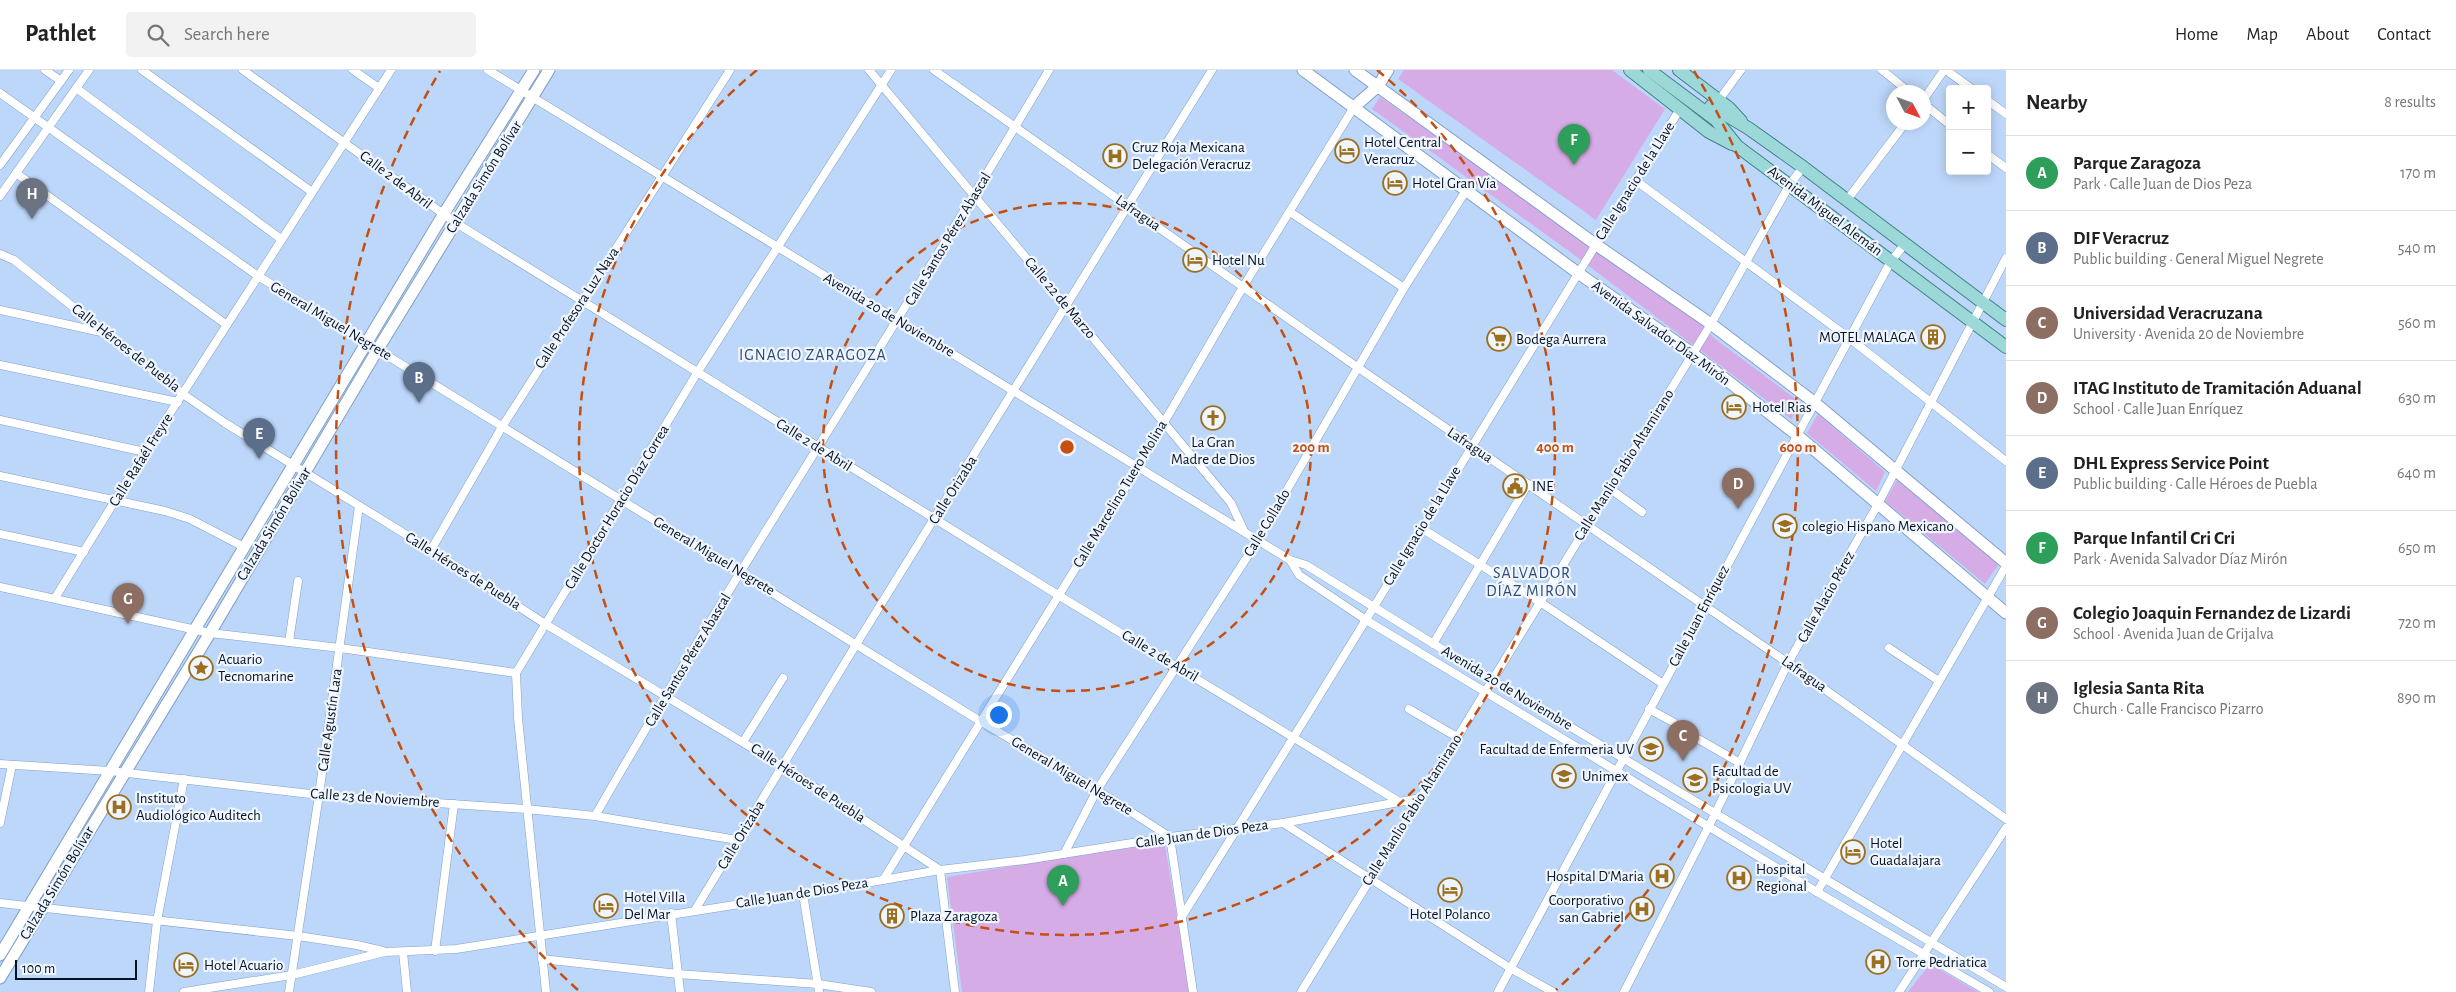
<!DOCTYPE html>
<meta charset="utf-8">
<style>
body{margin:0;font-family:"Alegreya Sans",sans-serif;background:#f2f2f2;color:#222}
.controls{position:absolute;right:15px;top:15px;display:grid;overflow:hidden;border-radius:5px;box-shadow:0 2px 12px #0003}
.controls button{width:45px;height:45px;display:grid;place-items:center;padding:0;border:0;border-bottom:1px solid #e0e0e0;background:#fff;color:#222;font:25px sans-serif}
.compass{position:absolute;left:1886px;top:15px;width:45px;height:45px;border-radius:50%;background:#fff;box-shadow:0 2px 12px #0003;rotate:131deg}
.scale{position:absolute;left:15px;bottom:12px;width:122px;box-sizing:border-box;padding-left:5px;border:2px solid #081322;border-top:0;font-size:14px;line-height:18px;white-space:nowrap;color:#081322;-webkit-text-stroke:4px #eff6ff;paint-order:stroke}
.you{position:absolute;left:998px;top:644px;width:18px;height:18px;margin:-12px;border:4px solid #fff;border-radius:50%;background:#1a73e8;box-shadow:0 0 0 8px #1a73e833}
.badge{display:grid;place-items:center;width:32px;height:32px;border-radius:50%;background:#9c6f1f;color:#fff;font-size:16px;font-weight:700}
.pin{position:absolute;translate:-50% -41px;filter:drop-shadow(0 1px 2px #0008)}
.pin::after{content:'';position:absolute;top:26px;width:18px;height:15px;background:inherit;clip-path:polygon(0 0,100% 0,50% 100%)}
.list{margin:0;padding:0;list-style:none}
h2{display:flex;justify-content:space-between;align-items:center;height:65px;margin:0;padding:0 20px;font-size:21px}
h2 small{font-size:16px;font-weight:400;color:#767676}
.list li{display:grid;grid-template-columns:32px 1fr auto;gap:15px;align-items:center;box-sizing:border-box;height:75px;padding:0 20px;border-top:1px solid #e0e0e0}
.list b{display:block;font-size:19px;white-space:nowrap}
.list p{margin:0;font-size:16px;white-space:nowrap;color:#767676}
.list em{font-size:16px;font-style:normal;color:#767676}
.icon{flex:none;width:28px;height:28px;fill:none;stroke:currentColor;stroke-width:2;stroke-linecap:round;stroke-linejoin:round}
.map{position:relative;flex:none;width:2006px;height:922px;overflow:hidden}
header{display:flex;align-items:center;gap:30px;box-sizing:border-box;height:70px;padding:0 25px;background:#fff;border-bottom:1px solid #e0e0e0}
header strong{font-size:24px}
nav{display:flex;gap:28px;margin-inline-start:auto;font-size:18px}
.search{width:350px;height:45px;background:#f2f2f2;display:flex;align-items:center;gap:12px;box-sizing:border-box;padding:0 18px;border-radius:5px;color:#767676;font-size:19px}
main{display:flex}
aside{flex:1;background:#fff}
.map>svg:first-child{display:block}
.green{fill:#d6ace6}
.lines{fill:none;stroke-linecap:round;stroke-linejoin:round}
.minor-casing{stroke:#81a0c9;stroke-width:9}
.secondary-casing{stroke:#81a0c9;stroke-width:13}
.primary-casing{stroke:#3f8288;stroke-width:14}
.minor{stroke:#fff;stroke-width:8}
.secondary{stroke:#fff;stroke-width:11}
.primary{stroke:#9dd8d9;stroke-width:12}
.ring{fill:none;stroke:#c64e0f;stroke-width:2.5;stroke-dasharray:9 6}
.labels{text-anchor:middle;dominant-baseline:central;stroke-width:4.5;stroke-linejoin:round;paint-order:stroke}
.poi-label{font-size:15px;fill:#081322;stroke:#eff6ff;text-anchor:start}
.street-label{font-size:15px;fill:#081322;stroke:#eff6ff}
.neighbourhood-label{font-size:16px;letter-spacing:1px;fill:#304b6f;stroke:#eff6ff}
.centre{fill:#c64e0f;stroke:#eff6ff;stroke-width:2.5}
.ring-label{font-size:15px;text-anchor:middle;font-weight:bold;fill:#c64e0f;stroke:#eff6ff;stroke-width:4.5;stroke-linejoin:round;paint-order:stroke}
</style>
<header>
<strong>Pathlet</strong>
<div class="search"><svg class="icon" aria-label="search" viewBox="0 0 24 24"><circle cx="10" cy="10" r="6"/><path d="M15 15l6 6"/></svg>Search here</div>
<nav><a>Home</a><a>Map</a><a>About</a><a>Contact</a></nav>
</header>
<main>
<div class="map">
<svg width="2006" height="922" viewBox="0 0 2006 922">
<rect width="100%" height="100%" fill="#bdd7fa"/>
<g class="green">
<path d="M 1404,0 L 1612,0 L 1665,39 L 1596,150 L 1398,9 Z"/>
<path d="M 1380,27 L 1703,255 L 1714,268 L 1801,333 L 1791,349 L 1577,187 L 1372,39 Z"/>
<path d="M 1818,344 L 1885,402 L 1876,421 L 1807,363 Z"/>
<path d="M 1897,410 L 1999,494 L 1985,514 L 1885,431 Z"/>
<path d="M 1164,770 L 1190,922 L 962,922 L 947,807 Z"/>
<path d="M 1930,894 L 1978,922 L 1908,922 Z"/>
</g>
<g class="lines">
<g class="minor-casing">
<g id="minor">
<path d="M 45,0 L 61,11"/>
<path d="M 142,0 L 312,122"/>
<path d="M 243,0 L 456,153 L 1058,525 L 1398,731"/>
<path d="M 353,0 L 379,18"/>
<path d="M 488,0 L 1290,490 L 1306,495 L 1492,610 L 2006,917"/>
<path d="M 869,0 L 1231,433 L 1244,461"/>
<path d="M 934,0 L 1357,297 L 1788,593 L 2006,749"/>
<path d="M 1882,0 L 1909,22"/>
<path d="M 1946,0 L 1972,19"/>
<path d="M 76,18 L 281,169"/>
<path d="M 0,23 L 258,206 L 980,651 L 1097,720 L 1170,767 L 1193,922"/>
<path d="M 1924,29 L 1944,0"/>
<path d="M 1719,30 L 1741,0"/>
<path d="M 1987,30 L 2006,44"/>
<path d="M 1924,34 L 1950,55"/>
<path d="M 1987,84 L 2006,98"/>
<path d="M 0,95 L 69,0"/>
<path d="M 16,103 L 227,255"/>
<path d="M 1635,110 L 1849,268 L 2006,391"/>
<path d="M 0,126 L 89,0"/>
<path d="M 1847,130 L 1906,52"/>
<path d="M 1290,142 L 1404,218"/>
<path d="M 0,184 L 14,190 L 183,324 L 225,353 L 431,480 L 547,555 L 782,696 L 940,800 L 955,922"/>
<path d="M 0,240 L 106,263"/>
<path d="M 0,295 L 178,332"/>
<path d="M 0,350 L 145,382"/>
<path d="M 0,406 L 165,441 L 190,449 L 244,477"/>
<path d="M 1609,418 L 1642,442"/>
<path d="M 1421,458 L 1540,532 L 1663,614"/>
<path d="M 0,464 L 84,482"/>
<path d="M 431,480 L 502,357 L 730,0"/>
<path d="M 1290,490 L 1299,505 L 1366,550 L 1817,822 L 1989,922"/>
<path d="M 0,517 L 210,563 L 340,578 L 516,603"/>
<path d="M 55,528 L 145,382 L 391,0"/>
<path d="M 289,572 L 298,511"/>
<path d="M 1433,574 L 1528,414"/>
<path d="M 1889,578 L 1939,611"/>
<path d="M 1409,639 L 1457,667"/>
<path d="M 1649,639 L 1673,652"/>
<path d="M 1700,670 L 1740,693"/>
<path d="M 743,672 L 783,608"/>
<path d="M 0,694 L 110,701 L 319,725 L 526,739 L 595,746 L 737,770"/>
<path d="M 595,746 C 740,493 901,251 1049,0"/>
<path d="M 0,753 L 12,695"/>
<path d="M 1283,753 L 1510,898 L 1553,922"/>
<path d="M 1064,784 L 1097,720 L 1258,470 L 1404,218 L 1467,119"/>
<path d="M 883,810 L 1138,397 L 1243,217 L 1354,37"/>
<path d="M 1817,822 L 2006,496"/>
<path d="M 803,824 L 819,922"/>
<path d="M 0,833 L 298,866 L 357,875 L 383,881"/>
<path d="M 695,840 L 857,573 L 1212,0"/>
<path d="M 671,843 L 680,922"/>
<path d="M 1181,848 C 1350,580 1512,308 1680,39"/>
<path d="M 435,881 L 454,734"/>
<path d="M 403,882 L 407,922"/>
<path d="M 542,889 L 678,904 L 818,914 L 871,922"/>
<path d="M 149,922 L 157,851 L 184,709"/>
<path d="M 184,922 L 292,905 L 385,882 L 456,879 L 803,824 L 940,800 L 1025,790 L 1170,767 L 1283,753 L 1421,728"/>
<path d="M 289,922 L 319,725 L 359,436"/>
<path d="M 546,922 L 518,648 L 516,603 L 697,303 L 891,0"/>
<path d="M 1301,922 L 1711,254 L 1790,114 L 1803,97"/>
<path d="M 1498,922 L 1891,191 L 1905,174"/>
<path d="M 1624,922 L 1715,744 L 1788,593 L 1878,434 L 2006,188"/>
<path d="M 1899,922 L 2006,758"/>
</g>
</g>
<g class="secondary-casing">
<g id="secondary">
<path d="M 1303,0 L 1578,203 L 1692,283 L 1797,365 L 2006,543"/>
<path d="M 1355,0 L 1595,174 L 1711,254 L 1815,333 L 2006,493"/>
<path d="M 1354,37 L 1378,16 L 1388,0"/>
<path d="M 0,885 L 443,145 L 534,0"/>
<path d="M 0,908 L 210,563 L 378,279 L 549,0"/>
</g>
</g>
<g class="primary-casing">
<g id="primary">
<path d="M 1630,0 L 1709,62 L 1732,74"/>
<path d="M 1649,0 L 1716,50 L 1737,76 L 2006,277"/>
<path d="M 1679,0 L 1729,38 L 1741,51"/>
<path d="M 1711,36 L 1748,58 L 1803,97 L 2006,250"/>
</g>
</g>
<use href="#minor" class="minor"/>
<use href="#secondary" class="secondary"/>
<use href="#primary" class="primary"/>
</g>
<g class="ring">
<circle cx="1067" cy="377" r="244"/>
<path d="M1377 0A488 488 0 1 1 757 0"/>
<path d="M578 920A731 731 0 0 1 440 1M1694 1A731 731 0 0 1 1556 920"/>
</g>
<defs>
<g id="hotel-ring" transform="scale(1.25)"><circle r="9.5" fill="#eff6ff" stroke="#9c6f1f" stroke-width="1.5"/><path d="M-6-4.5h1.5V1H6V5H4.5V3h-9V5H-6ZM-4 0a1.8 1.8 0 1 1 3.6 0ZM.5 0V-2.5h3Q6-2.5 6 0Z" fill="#9c6f1f"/></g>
<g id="hospital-ring" transform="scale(1.25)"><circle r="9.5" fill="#eff6ff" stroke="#9c6f1f" stroke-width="1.5"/><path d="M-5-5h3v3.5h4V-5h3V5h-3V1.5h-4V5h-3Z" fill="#9c6f1f"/></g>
<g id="building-ring" transform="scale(1.25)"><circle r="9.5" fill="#eff6ff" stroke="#9c6f1f" stroke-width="1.5"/><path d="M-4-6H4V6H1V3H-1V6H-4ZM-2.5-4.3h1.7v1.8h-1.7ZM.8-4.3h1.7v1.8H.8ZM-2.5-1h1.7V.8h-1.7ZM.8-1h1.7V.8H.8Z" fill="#9c6f1f"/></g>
<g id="supermarket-ring" transform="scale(1.25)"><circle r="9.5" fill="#eff6ff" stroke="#9c6f1f" stroke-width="1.5"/><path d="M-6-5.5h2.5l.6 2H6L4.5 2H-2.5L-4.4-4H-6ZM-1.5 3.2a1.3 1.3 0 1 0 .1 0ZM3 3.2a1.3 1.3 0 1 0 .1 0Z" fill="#9c6f1f"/></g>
<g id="church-ring" transform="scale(1.25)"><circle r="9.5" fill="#eff6ff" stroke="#9c6f1f" stroke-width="1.5"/><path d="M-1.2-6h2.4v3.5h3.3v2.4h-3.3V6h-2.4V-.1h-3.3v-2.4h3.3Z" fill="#9c6f1f"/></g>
<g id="civic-ring" transform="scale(1.25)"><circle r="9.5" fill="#eff6ff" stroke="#9c6f1f" stroke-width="1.5"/><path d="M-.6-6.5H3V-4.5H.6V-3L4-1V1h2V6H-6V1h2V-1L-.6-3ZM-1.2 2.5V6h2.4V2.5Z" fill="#9c6f1f"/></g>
<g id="school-ring" transform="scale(1.25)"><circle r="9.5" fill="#eff6ff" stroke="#9c6f1f" stroke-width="1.5"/><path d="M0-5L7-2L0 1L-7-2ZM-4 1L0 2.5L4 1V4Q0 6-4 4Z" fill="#9c6f1f"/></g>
<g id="sight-ring" transform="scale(1.25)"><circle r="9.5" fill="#eff6ff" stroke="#9c6f1f" stroke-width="1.5"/><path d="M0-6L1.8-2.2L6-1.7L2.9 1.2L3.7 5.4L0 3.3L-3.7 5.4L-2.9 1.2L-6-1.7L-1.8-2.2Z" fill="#9c6f1f"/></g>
<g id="university-ring" transform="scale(1.25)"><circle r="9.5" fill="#eff6ff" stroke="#9c6f1f" stroke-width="1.5"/><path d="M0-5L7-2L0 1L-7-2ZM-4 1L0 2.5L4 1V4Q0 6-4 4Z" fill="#9c6f1f"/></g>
</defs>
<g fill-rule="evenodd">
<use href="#hotel-ring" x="1347" y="81"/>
<use href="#hospital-ring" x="1115" y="86"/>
<use href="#hotel-ring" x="1395" y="113"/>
<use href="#hotel-ring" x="1195" y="190"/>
<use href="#building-ring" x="1933" y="267"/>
<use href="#supermarket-ring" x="1499" y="269"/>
<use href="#hotel-ring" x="1734" y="337"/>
<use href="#church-ring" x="1213" y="348"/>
<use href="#civic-ring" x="1515" y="416"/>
<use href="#school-ring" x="1785" y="456"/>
<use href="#sight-ring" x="201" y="598"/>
<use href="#university-ring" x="1651" y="679"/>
<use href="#university-ring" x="1564" y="706"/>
<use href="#university-ring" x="1695" y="710"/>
<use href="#hospital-ring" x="119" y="737"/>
<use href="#hotel-ring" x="1853" y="782"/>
<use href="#hospital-ring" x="1662" y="806"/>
<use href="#hospital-ring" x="1739" y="808"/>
<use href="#hotel-ring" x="1450" y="820"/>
<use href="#hotel-ring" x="606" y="836"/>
<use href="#hospital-ring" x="1642" y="839"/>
<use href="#building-ring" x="892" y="846"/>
<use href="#hospital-ring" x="1878" y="892"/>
<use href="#hotel-ring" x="186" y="895"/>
</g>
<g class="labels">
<g class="poi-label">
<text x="1364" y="72">Hotel Central<tspan x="1364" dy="17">Veracruz</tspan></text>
<text x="1132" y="77">Cruz Roja Mexicana<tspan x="1132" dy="17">Delegación Veracruz</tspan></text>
<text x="1412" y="113">Hotel Gran Vía</text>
<text x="1212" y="190">Hotel Nu</text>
<text x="1916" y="267" text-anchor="end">MOTEL MALAGA</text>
<text x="1516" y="269">Bodega Aurrera</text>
<text x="1752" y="337">Hotel Rias</text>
<text x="1213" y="372" text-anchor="middle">La Gran<tspan x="1213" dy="17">Madre de Dios</tspan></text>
<text x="1532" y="416">INE</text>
<text x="1802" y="456">colegio Hispano Mexicano</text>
<text x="218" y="589">Acuario<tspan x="218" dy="17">Tecnomarine</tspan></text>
<text x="1634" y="679" text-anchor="end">Facultad de Enfermeria UV</text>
<text x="1712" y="701">Facultad de<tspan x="1712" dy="17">Psicologia UV</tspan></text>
<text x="1582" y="706">Unimex</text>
<text x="136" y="728">Instituto<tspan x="136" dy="17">Audiológico Auditech</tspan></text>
<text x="1870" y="773">Hotel<tspan x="1870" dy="17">Guadalajara</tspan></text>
<text x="1756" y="799">Hospital<tspan x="1756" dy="17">Regional</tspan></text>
<text x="1644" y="806" text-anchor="end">Hospital D'Maria</text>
<text x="624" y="827">Hotel Villa<tspan x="624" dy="17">Del Mar</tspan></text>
<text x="1624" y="830" text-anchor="end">Coorporativo<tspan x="1624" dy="17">san Gabriel</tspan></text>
<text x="1450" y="844" text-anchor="middle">Hotel Polanco</text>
<text x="910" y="846">Plaza Zaragoza</text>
<text x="1896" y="892">Torre Pedriatica</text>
<text x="204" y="895">Hotel Acuario</text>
</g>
<g class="street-label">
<text transform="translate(484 107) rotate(-58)">Calzada Simón Bolívar</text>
<text transform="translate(396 110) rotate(37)">Calle 2 de Abril</text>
<text transform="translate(1635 111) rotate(-58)">Calle Ignacio de la Llave</text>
<text transform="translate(1825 141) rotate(37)">Avenida Miguel Alemán</text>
<text transform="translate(1138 143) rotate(35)">Lafragua</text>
<text transform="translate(948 169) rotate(-59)">Calle Santos Pérez Abascal</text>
<text transform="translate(1060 228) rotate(50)">Calle 22 de Marzo</text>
<text transform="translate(577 238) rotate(-57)">Calle Profesora Luz Nava</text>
<text transform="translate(889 245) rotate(31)">Avenida 20 de Noviembre</text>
<text transform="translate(331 251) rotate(31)">General Miguel Negrete</text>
<text transform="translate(1661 263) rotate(36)">Avenida Salvador Díaz Mirón</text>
<text transform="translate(126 278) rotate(38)">Calle Héroes de Puebla</text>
<text transform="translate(814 375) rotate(32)">Calle 2 de Abril</text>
<text transform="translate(1470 375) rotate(34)">Lafragua</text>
<text transform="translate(141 390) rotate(-58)">Calle Rafaél Freyre</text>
<text transform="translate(1624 395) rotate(-58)">Calle Manlio Fabio Altamirano</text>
<text transform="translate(953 420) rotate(-58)">Calle Orizaba</text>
<text transform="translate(1120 424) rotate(-59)">Calle Marcelino Tuero Molina</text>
<text transform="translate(617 437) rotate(-59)">Calle Doctor Horacio Díaz Correa</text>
<text transform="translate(1267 453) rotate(-59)">Calle Collado</text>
<text transform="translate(274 454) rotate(-59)">Calzada Simón Bolívar</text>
<text transform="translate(1422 456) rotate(-59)">Calle Ignacio de la Llave</text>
<text transform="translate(714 486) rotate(31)">General Miguel Negrete</text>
<text transform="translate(463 501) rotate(32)">Calle Héroes de Puebla</text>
<text transform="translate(1826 527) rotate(-61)">Calle Alacio Pérez</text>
<text transform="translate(1699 546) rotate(-62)">Calle Juan Enríquez</text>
<text transform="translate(1160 586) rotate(31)">Calle 2 de Abril</text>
<text transform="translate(688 590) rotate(-59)">Calle Santos Pérez Abascal</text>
<text transform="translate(1804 604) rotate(35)">Lafragua</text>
<text transform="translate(1507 618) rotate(31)">Avenida 20 de Noviembre</text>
<text transform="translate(330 650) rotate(-82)">Calle Agustín Lara</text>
<text transform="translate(1072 706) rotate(31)">General Miguel Negrete</text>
<text transform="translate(808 713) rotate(33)">Calle Héroes de Puebla</text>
<text transform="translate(375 728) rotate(4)">Calle 23 de Noviembre</text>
<text transform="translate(1412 740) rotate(-58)">Calle Manlio Fabio Altamirano</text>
<text transform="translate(1202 764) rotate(-8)">Calle Juan de Dios Peza</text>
<text transform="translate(741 765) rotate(-59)">Calle Orizaba</text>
<text transform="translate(57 813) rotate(-59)">Calzada Simón Bolívar</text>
<text transform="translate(802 823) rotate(-9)">Calle Juan de Dios Peza</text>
</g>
<g class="neighbourhood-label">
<text x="813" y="285">IGNACIO ZARAGOZA</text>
<text x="1532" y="503">SALVADOR<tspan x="1532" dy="18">DÍAZ MIRÓN</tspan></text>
</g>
</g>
<circle cx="1067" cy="377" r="8" class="centre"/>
<g class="ring-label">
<text x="1311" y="382">200 m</text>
<text x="1555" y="382">400 m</text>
<text x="1798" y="382">600 m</text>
</g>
</svg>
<div class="controls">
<button>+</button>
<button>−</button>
</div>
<svg class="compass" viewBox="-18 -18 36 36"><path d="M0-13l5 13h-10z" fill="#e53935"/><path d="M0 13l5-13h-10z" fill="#767676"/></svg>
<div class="scale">100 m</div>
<div class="you"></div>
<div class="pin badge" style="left:1063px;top:836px;background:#2e9e5b">A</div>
<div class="pin badge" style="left:419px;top:333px;background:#5c6f8a">B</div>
<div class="pin badge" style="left:1683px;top:691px;background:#8d6e63">C</div>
<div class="pin badge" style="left:1738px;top:439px;background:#8d6e63">D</div>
<div class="pin badge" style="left:259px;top:389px;background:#5c6f8a">E</div>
<div class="pin badge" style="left:1574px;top:95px;background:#2e9e5b">F</div>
<div class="pin badge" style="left:128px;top:554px;background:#8d6e63">G</div>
<div class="pin badge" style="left:32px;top:149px;background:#6b7280">H</div>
</div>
<aside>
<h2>Nearby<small>8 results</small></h2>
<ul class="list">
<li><span class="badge" style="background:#2e9e5b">A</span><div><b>Parque Zaragoza</b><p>Park · Calle Juan de Dios Peza</p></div><em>170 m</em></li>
<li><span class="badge" style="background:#5c6f8a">B</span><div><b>DIF Veracruz</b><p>Public building · General Miguel Negrete</p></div><em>540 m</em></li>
<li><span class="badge" style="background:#8d6e63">C</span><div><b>Universidad Veracruzana</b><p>University · Avenida 20 de Noviembre</p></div><em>560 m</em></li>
<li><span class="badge" style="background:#8d6e63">D</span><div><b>ITAG Instituto de Tramitación Aduanal</b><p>School · Calle Juan Enríquez</p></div><em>630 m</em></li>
<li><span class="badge" style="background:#5c6f8a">E</span><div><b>DHL Express Service Point</b><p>Public building · Calle Héroes de Puebla</p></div><em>640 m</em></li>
<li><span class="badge" style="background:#2e9e5b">F</span><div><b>Parque Infantil Cri Cri</b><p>Park · Avenida Salvador Díaz Mirón</p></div><em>650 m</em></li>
<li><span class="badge" style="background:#8d6e63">G</span><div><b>Colegio Joaquin Fernandez de Lizardi</b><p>School · Avenida Juan de Grijalva</p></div><em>720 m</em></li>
<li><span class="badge" style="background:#6b7280">H</span><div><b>Iglesia Santa Rita</b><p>Church · Calle Francisco Pizarro</p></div><em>890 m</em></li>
</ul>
</aside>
</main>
